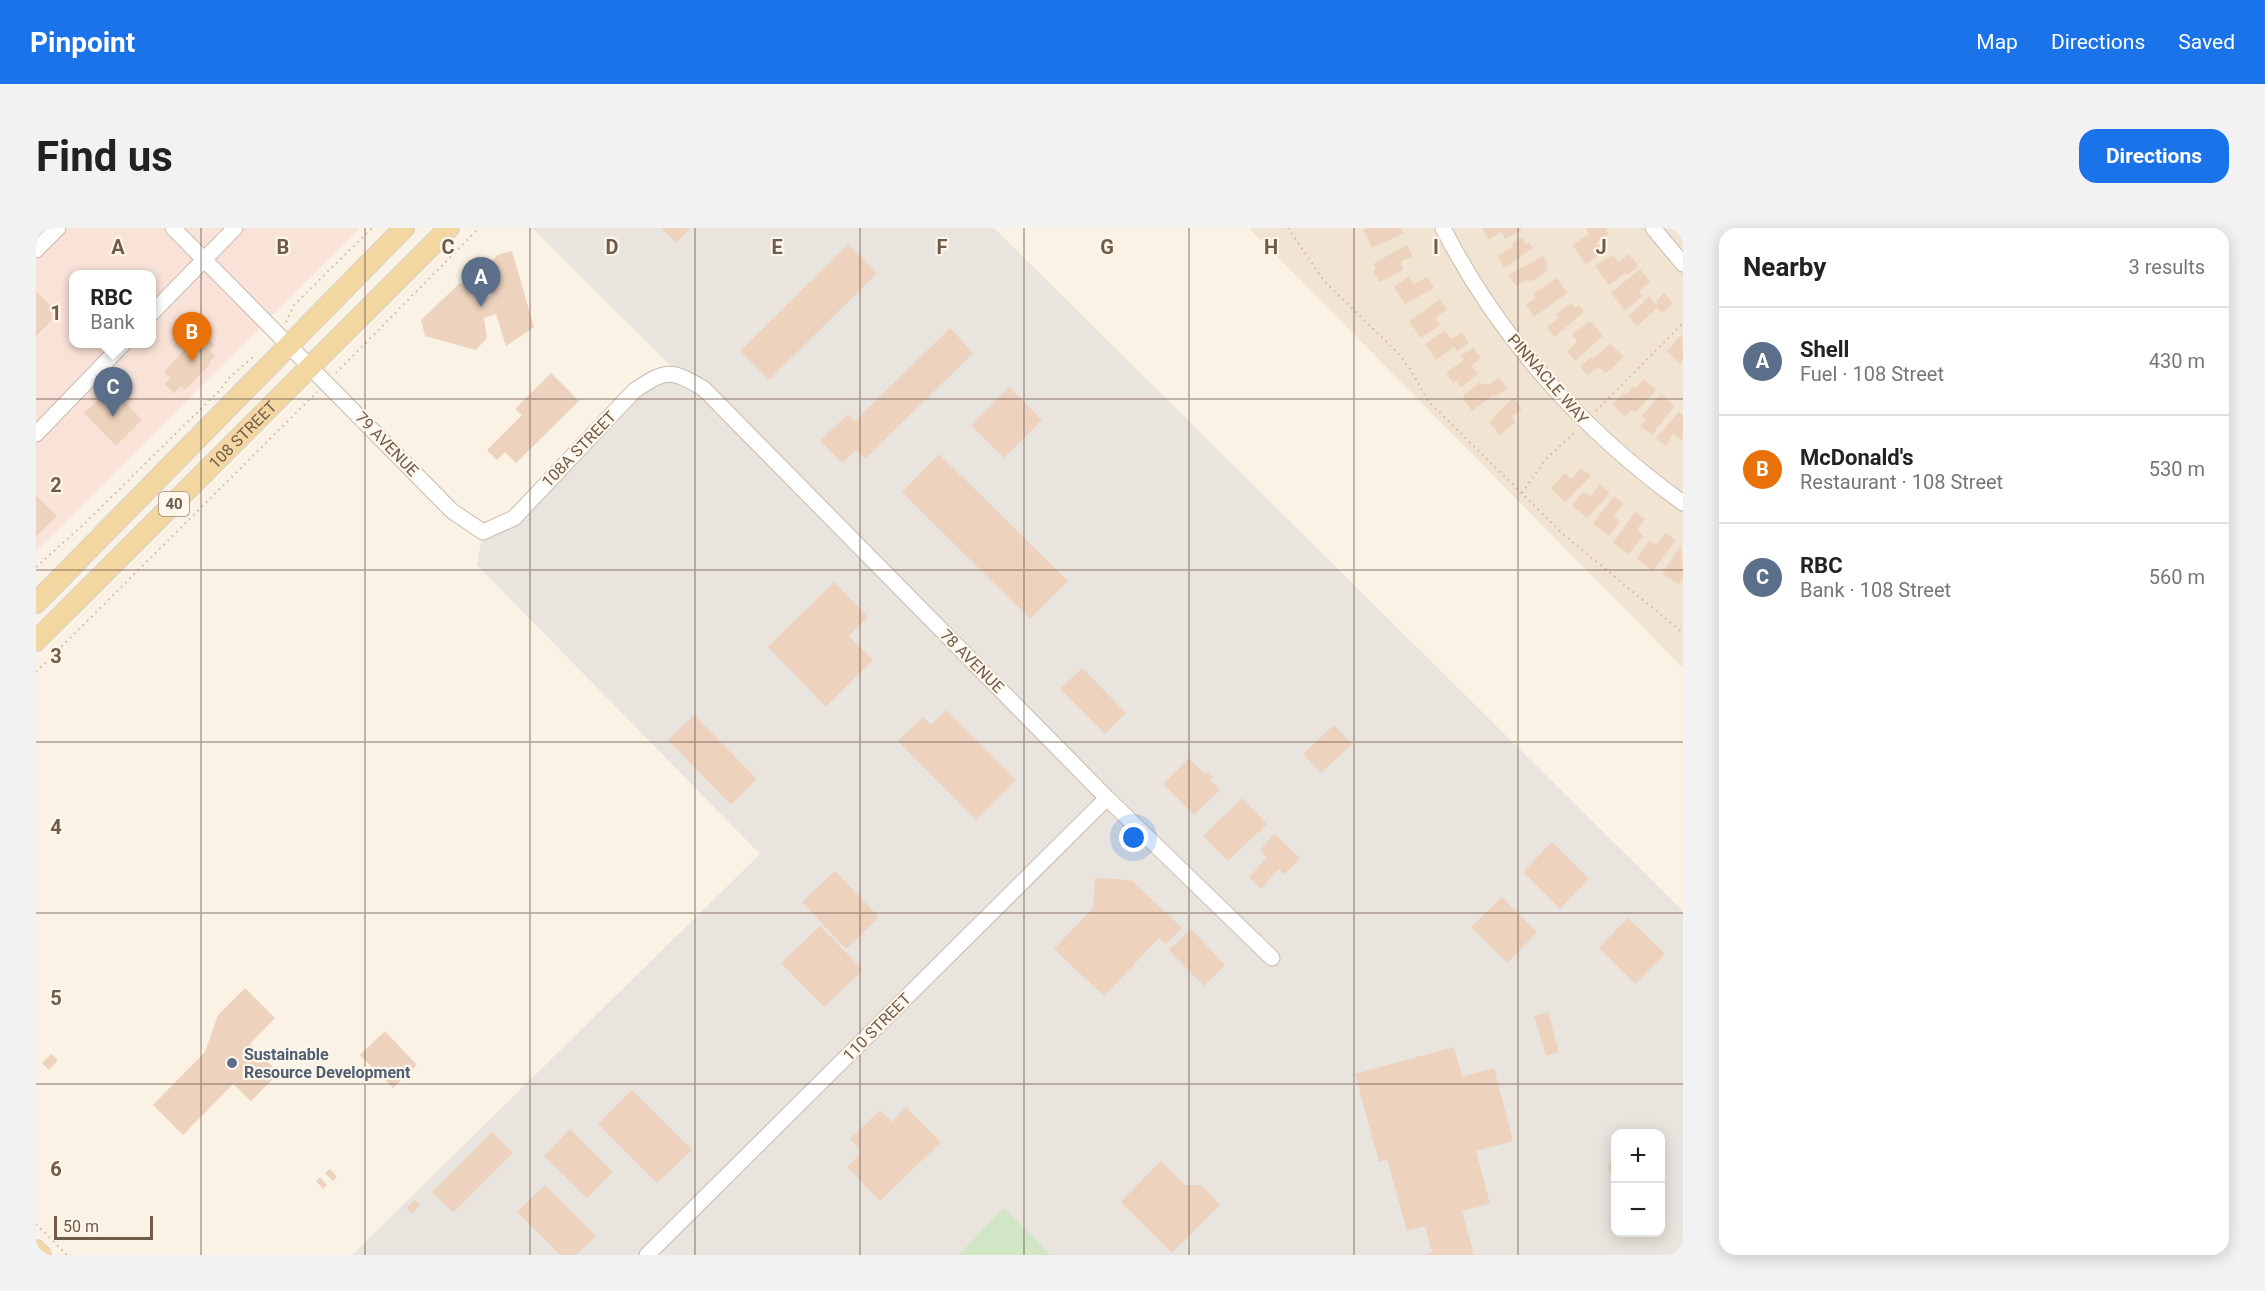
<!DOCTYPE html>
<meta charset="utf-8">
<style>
body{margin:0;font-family:Roboto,sans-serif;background:#f2f2f2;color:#222}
.controls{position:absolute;right:18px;bottom:18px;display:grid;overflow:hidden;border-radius:12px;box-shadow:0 3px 15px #0003}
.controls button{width:54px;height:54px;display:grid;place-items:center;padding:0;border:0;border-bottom:2px solid #e0e0e0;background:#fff;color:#222;font:30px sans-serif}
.scale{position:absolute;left:18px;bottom:15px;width:99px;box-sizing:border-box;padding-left:6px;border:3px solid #705a4c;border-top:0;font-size:16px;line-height:21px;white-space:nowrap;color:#705a4c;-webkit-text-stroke:4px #fdf6e9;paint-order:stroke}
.you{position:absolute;left:1098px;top:610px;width:21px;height:21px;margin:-15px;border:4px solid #fff;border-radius:50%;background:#1a73e8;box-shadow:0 0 0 9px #1a73e833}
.badge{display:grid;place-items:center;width:39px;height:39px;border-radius:50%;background:#1a73e8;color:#fff;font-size:20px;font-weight:700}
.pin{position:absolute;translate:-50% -50px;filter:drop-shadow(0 2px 3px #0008)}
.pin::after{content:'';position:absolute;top:32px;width:21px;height:18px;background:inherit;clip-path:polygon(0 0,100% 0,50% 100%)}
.popup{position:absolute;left:33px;top:42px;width:87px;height:78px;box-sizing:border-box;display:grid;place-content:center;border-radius:12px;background:#fff;filter:drop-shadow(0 2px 4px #0005);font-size:20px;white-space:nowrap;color:#767676}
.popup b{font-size:22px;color:#222}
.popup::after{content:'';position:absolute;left:50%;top:100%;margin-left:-12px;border:12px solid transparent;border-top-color:#fff}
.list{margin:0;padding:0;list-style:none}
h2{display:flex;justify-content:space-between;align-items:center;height:78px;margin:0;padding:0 24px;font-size:26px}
h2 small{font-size:20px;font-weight:400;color:#767676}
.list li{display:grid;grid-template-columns:39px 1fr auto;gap:18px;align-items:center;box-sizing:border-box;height:108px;padding:0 24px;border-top:2px solid #e0e0e0}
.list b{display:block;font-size:22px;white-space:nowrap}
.list p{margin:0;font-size:20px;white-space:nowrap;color:#767676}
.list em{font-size:20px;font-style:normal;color:#767676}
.map{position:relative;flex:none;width:1647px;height:1027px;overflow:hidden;border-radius:18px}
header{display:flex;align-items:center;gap:36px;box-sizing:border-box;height:84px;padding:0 30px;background:#1a73e8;color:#fff}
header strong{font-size:28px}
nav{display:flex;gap:33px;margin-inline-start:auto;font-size:21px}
.intro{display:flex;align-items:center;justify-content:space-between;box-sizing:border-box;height:144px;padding:0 36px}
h1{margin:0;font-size:42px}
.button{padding:15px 27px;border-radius:18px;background:#1a73e8;color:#fff;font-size:21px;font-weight:700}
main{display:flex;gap:36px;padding:0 36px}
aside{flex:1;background:#fff;border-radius:18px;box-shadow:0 3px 15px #0003}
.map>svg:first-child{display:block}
.residential{fill:#f1e4d3}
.commercial{fill:#f9e3d8;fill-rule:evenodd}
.industrial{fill:#eae4de;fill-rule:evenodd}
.green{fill:#d0e6c4}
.building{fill:#edd2be}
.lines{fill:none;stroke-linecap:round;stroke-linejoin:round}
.minor-casing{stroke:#cabaab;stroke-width:17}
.major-casing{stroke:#d7d1cd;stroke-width:22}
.path{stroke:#d1b5a1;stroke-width:2;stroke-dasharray:1.5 4.5;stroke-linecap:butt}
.minor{stroke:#fff;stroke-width:15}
.major{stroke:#f3d7a1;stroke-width:20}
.grid{fill:none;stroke:#705a4c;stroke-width:1.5;stroke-opacity:0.55}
.service-dot{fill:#5c6f8a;stroke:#fdf6e9;stroke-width:2}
.labels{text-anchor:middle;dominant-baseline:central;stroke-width:4.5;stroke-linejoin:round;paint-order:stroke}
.shield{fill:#fdf6e9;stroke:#9a897b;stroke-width:1.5}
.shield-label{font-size:15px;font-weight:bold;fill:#705a4c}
.street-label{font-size:16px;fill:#705a4c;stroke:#fdf6e9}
.service-label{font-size:16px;font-weight:bold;fill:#4e5e75;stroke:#fdf6e9;text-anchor:start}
.grid-label{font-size:20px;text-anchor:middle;font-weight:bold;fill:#705a4c;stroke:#fdf6e9;stroke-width:4.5;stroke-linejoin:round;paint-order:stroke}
</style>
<header>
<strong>Pinpoint</strong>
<nav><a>Map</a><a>Directions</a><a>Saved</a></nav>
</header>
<div class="intro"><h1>Find us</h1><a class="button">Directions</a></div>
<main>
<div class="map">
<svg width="1647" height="1027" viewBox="0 0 1647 1027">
<rect width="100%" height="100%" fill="#faf2e4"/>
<path class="residential" d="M 1213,0 L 1647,0 L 1647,440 Z"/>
<path class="commercial" d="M 22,0 L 324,0 L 0,323 L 0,22 ZM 38,46 L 116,46 L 116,116 L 38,116 Z"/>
<path class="industrial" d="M 496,0 L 958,0 L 1647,683 L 1647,1027 L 1015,1027 L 968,981 L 922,1027 L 316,1027 L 724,626 L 441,337 L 447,304 L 478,290 L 598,163 L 643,146 ZM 1580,906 L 1624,906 L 1624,1004 L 1580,1004 Z"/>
<path class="green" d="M 968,980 L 1015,1027 L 922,1027 Z"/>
<g class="building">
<path d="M 625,0 L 654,0 L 640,15 Z"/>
<path d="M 1332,0 L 1365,0 L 1368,5 L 1336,20 L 1327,2 Z"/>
<path d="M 1446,0 L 1485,0 L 1486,2 L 1469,11 L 1467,5 L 1463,4 L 1462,6 L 1452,12 Z"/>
<path d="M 1551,0 L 1569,0 L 1573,6 L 1560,15 L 1567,23 L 1566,25 L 1550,36 L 1536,17 L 1553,6 L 1550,1 Z"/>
<path d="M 1486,9 L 1490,16 L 1493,14 L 1497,20 L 1468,40 L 1461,28 L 1477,19 L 1476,16 Z"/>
<path d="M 812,16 L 841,45 L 733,152 L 704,123 Z"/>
<path d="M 1371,17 L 1377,29 L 1365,33 L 1367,42 L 1344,54 L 1338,46 L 1338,41 L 1340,40 L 1337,36 Z"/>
<path d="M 476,23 L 498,99 L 470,118 L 460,86 L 448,90 L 451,110 L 440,122 L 389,108 L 385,92 L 424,55 L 439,58 L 443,72 L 456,68 L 450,43 L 461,27 Z"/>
<path d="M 1593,26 L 1603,38 L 1591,47 L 1589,45 L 1573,57 L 1559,38 L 1575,27 L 1580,30 L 1582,35 Z"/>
<path d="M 1507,28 L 1512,36 L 1509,38 L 1512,43 L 1494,54 L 1492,51 L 1480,58 L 1473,47 Z"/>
<path d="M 1604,41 L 1614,54 L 1603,63 L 1607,68 L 1589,82 L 1575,65 Z"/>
<path d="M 1373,48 L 1378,56 L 1391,49 L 1398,60 L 1369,76 L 1358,59 Z"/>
<path d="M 1521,50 L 1531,65 L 1498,89 L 1490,77 L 1500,70 L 1497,66 Z"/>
<path d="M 0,63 L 17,80 L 15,93 L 0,108 Z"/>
<path d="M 1628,65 L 1637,75 L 1626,85 L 1621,80 L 1601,98 L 1592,88 L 1614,68 L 1618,76 L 1621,76 L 1621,72 Z"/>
<path d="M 1404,71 L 1411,82 L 1401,88 L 1400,92 L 1404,97 L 1385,110 L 1373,93 Z"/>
<path d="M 1535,75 L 1539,80 L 1543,77 L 1548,84 L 1518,109 L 1511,99 L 1522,90 L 1520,87 Z"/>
<path d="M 1554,93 L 1567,108 L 1539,133 L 1531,123 L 1540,115 L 1541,112 L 1536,107 Z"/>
<path d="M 914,100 L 937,125 L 829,231 L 820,222 L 806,235 L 784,213 L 812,186 L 819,193 Z"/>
<path d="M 165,103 L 179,117 L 174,123 L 179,128 L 174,133 L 175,135 L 149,162 L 145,158 L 138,165 L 128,156 L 135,150 L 128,144 Z"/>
<path d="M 1408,103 L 1416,111 L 1426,104 L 1433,115 L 1421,123 L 1418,119 L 1400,132 L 1389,116 Z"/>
<path d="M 1646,106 L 1647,132 L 1644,136 L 1631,123 Z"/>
<path d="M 1574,116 L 1588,129 L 1570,145 L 1562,139 L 1552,147 L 1544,139 L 1555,129 L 1557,131 Z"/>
<path d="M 1437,120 L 1445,130 L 1435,138 L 1442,146 L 1425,159 L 1420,153 L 1417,155 L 1410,145 L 1428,132 L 1425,128 Z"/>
<path d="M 515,145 L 543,173 L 480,235 L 469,224 L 461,232 L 451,222 L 486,187 L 479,181 Z"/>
<path d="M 1463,149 L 1471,160 L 1459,169 L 1458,167 L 1436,183 L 1427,171 L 1428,167 L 1444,154 L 1447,157 L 1449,155 L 1452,158 Z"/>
<path d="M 1608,151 L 1620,162 L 1599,185 L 1596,182 L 1589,188 L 1577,177 L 1587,165 L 1590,167 L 1597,158 L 1599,161 Z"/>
<path d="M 80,155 L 86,160 L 81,166 L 106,192 L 80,218 L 48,185 Z"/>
<path d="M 973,159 L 1006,192 L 968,230 L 935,197 Z"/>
<path d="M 1625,166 L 1638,178 L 1616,207 L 1604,198 L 1610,191 L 1606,188 Z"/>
<path d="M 1477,170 L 1486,181 L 1476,188 L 1479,194 L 1464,207 L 1453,194 Z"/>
<path d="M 1643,184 L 1647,187 L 1647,209 L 1645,212 L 1637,206 L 1630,218 L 1620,210 Z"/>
<path d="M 903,226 L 1032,353 L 994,391 L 866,264 Z"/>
<path d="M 1545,240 L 1555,248 L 1529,274 L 1515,260 L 1529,245 L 1534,250 L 1537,250 Z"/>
<path d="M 1564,256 L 1574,265 L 1551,290 L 1536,278 L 1547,264 L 1555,268 Z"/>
<path d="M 0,267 L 21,288 L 0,309 Z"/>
<path d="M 1578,268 L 1588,276 L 1578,287 L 1584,294 L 1573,308 L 1557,296 Z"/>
<path d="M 1599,284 L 1609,291 L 1601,301 L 1607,308 L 1593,326 L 1577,315 Z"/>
<path d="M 1629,305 L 1640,312 L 1617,343 L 1601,331 L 1613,312 L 1618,316 L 1622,315 Z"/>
<path d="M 1645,317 L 1647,350 L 1643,356 L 1626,346 Z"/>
<path d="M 798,354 L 832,389 L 813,408 L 837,432 L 790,479 L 732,419 Z"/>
<path d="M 1046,440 L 1090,485 L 1069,506 L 1024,461 Z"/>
<path d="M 910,482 L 980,552 L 940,592 L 862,513 L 887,489 L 895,497 Z"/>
<path d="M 658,487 L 721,551 L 695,577 L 632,512 Z"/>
<path d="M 1298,497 L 1316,516 L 1285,545 L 1267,526 Z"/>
<path d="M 1153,530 L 1169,547 L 1172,544 L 1177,549 L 1174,552 L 1184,562 L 1158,587 L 1127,556 Z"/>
<path d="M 1206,570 L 1231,596 L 1192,633 L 1167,608 Z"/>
<path d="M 1238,606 L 1264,630 L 1249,646 L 1243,641 L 1225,661 L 1213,649 L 1231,629 L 1224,622 Z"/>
<path d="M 1516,614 L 1553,651 L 1524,681 L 1487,644 Z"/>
<path d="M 799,643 L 843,689 L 810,721 L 766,674 Z"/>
<path d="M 1059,650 L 1095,652 L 1146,700 L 1130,716 L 1123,710 L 1068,768 L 1018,721 L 1057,680 Z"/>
<path d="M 1466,669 L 1501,704 L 1471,735 L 1435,699 Z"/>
<path d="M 1592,690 L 1629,726 L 1599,756 L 1563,720 Z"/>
<path d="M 784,698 L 827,742 L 788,779 L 745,735 Z"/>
<path d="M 1155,701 L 1189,737 L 1168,758 L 1133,722 Z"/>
<path d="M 209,760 L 239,790 L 214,816 L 243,845 L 215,873 L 197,856 L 147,907 L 117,877 L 169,824 L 182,787 Z"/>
<path d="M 1512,784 L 1523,824 L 1510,828 L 1498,788 Z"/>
<path d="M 349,803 L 381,837 L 357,860 L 324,827 Z"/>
<path d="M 1418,819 L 1426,849 L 1458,840 L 1477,913 L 1440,923 L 1454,976 L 1426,983 L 1438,1027 L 1388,1027 L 1396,1024 L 1389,998 L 1371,1003 L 1351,931 L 1343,934 L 1319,846 Z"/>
<path d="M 15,826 L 22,832 L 13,842 L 6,835 Z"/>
<path d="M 596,862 L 656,922 L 621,955 L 562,896 Z"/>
<path d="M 870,879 L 905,914 L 844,973 L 811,939 L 826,924 L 814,911 L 844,882 L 856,894 Z"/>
<path d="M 534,901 L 577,944 L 551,970 L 508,928 Z"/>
<path d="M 456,904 L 477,925 L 417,985 L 396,964 Z"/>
<path d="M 1125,933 L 1149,957 L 1165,957 L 1184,977 L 1136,1025 L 1085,974 Z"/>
<path d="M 1580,935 L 1580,963 L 1579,963 L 1572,937 Z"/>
<path d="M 294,941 L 301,949 L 297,953 L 289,945 Z"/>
<path d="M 284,949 L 291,957 L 287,961 L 280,953 Z"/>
<path d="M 509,957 L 560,1008 L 540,1027 L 524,1027 L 481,984 Z"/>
<path d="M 379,972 L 384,977 L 376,986 L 370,980 Z"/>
</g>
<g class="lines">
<g class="minor-casing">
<g id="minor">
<path d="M 137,0 L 416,283 L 447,304 L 478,290 L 598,163 C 630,141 635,141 668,161 L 1071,570 L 1236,730"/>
<path d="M 1407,0 C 1463,110 1547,203 1647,275"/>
<path d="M 1617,0 L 1647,36"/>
<path d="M 0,22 L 22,0"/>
<path d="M 116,85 L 199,0"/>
<path d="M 0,206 L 87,116"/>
<path d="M 611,1027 L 1071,570"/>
</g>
</g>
<g class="major-casing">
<g id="major">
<path d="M 0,375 L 368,0"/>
<path id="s1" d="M 0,413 L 413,0"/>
<path d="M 0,1022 L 5,1027"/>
</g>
</g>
<g class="path">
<path d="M 1252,0 L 1288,53 L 1362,125 L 1374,141 L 1392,173 L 1528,307 L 1647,405"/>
<path d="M 250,94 L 258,77 L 336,0"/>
<path d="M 300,145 L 443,0"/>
<path d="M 1560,183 L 1647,95"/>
<path d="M 1486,265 L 1509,232 L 1539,204"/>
<path d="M 0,339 L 49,295 L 184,162 L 193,150 L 218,128"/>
<path d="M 0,444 L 281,164"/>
<path d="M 0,996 L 31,1027"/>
</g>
<use href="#minor" class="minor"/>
<use href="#major" class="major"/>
</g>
<path class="grid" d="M 165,0 L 165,1027M 329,0 L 329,1027M 494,0 L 494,1027M 659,0 L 659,1027M 824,0 L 824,1027M 988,0 L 988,1027M 1153,0 L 1153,1027M 1318,0 L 1318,1027M 1482,0 L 1482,1027M 0,171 L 1647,171M 0,342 L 1647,342M 0,514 L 1647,514M 0,685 L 1647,685M 0,856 L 1647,856"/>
<circle class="service-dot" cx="196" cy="835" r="6"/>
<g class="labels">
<rect class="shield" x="123" y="264" width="30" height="24" rx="4.5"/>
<g class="shield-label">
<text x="138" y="276">40</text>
</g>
<g class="street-label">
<text transform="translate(1512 151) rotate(49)">PINNACLE WAY</text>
<text stroke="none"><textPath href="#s1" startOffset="292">108 STREET</textPath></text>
<text transform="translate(351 216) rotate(46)">79 AVENUE</text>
<text transform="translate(543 221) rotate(-46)">108A STREET</text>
<text transform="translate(936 433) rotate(45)">78 AVENUE</text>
<text transform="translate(841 799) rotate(-45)">110 STREET</text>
</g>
<g class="service-label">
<text x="208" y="826">Sustainable<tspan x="208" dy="18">Resource Development</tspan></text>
</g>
</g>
<g class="grid-label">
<text x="82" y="26">A</text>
<text x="247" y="26">B</text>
<text x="412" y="26">C</text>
<text x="576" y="26">D</text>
<text x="741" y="26">E</text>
<text x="906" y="26">F</text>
<text x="1071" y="26">G</text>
<text x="1235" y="26">H</text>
<text x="1400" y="26">I</text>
<text x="1565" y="26">J</text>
<text x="20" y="92">1</text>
<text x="20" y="264">2</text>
<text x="20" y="435">3</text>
<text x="20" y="606">4</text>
<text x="20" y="777">5</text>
<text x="20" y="948">6</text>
</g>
</svg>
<div class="controls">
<button>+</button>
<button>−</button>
</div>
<div class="scale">50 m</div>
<div class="you"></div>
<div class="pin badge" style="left:445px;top:79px;background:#5c6f8a">A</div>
<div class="pin badge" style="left:156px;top:134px;background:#e8710a">B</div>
<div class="pin badge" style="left:77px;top:189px;background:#5c6f8a">C</div>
<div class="popup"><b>RBC</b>Bank</div>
</div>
<aside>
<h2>Nearby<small>3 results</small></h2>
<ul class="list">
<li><span class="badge" style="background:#5c6f8a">A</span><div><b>Shell</b><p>Fuel · 108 Street</p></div><em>430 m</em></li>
<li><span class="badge" style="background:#e8710a">B</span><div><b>McDonald's</b><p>Restaurant · 108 Street</p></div><em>530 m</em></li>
<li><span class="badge" style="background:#5c6f8a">C</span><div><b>RBC</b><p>Bank · 108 Street</p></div><em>560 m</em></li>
</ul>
</aside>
</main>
